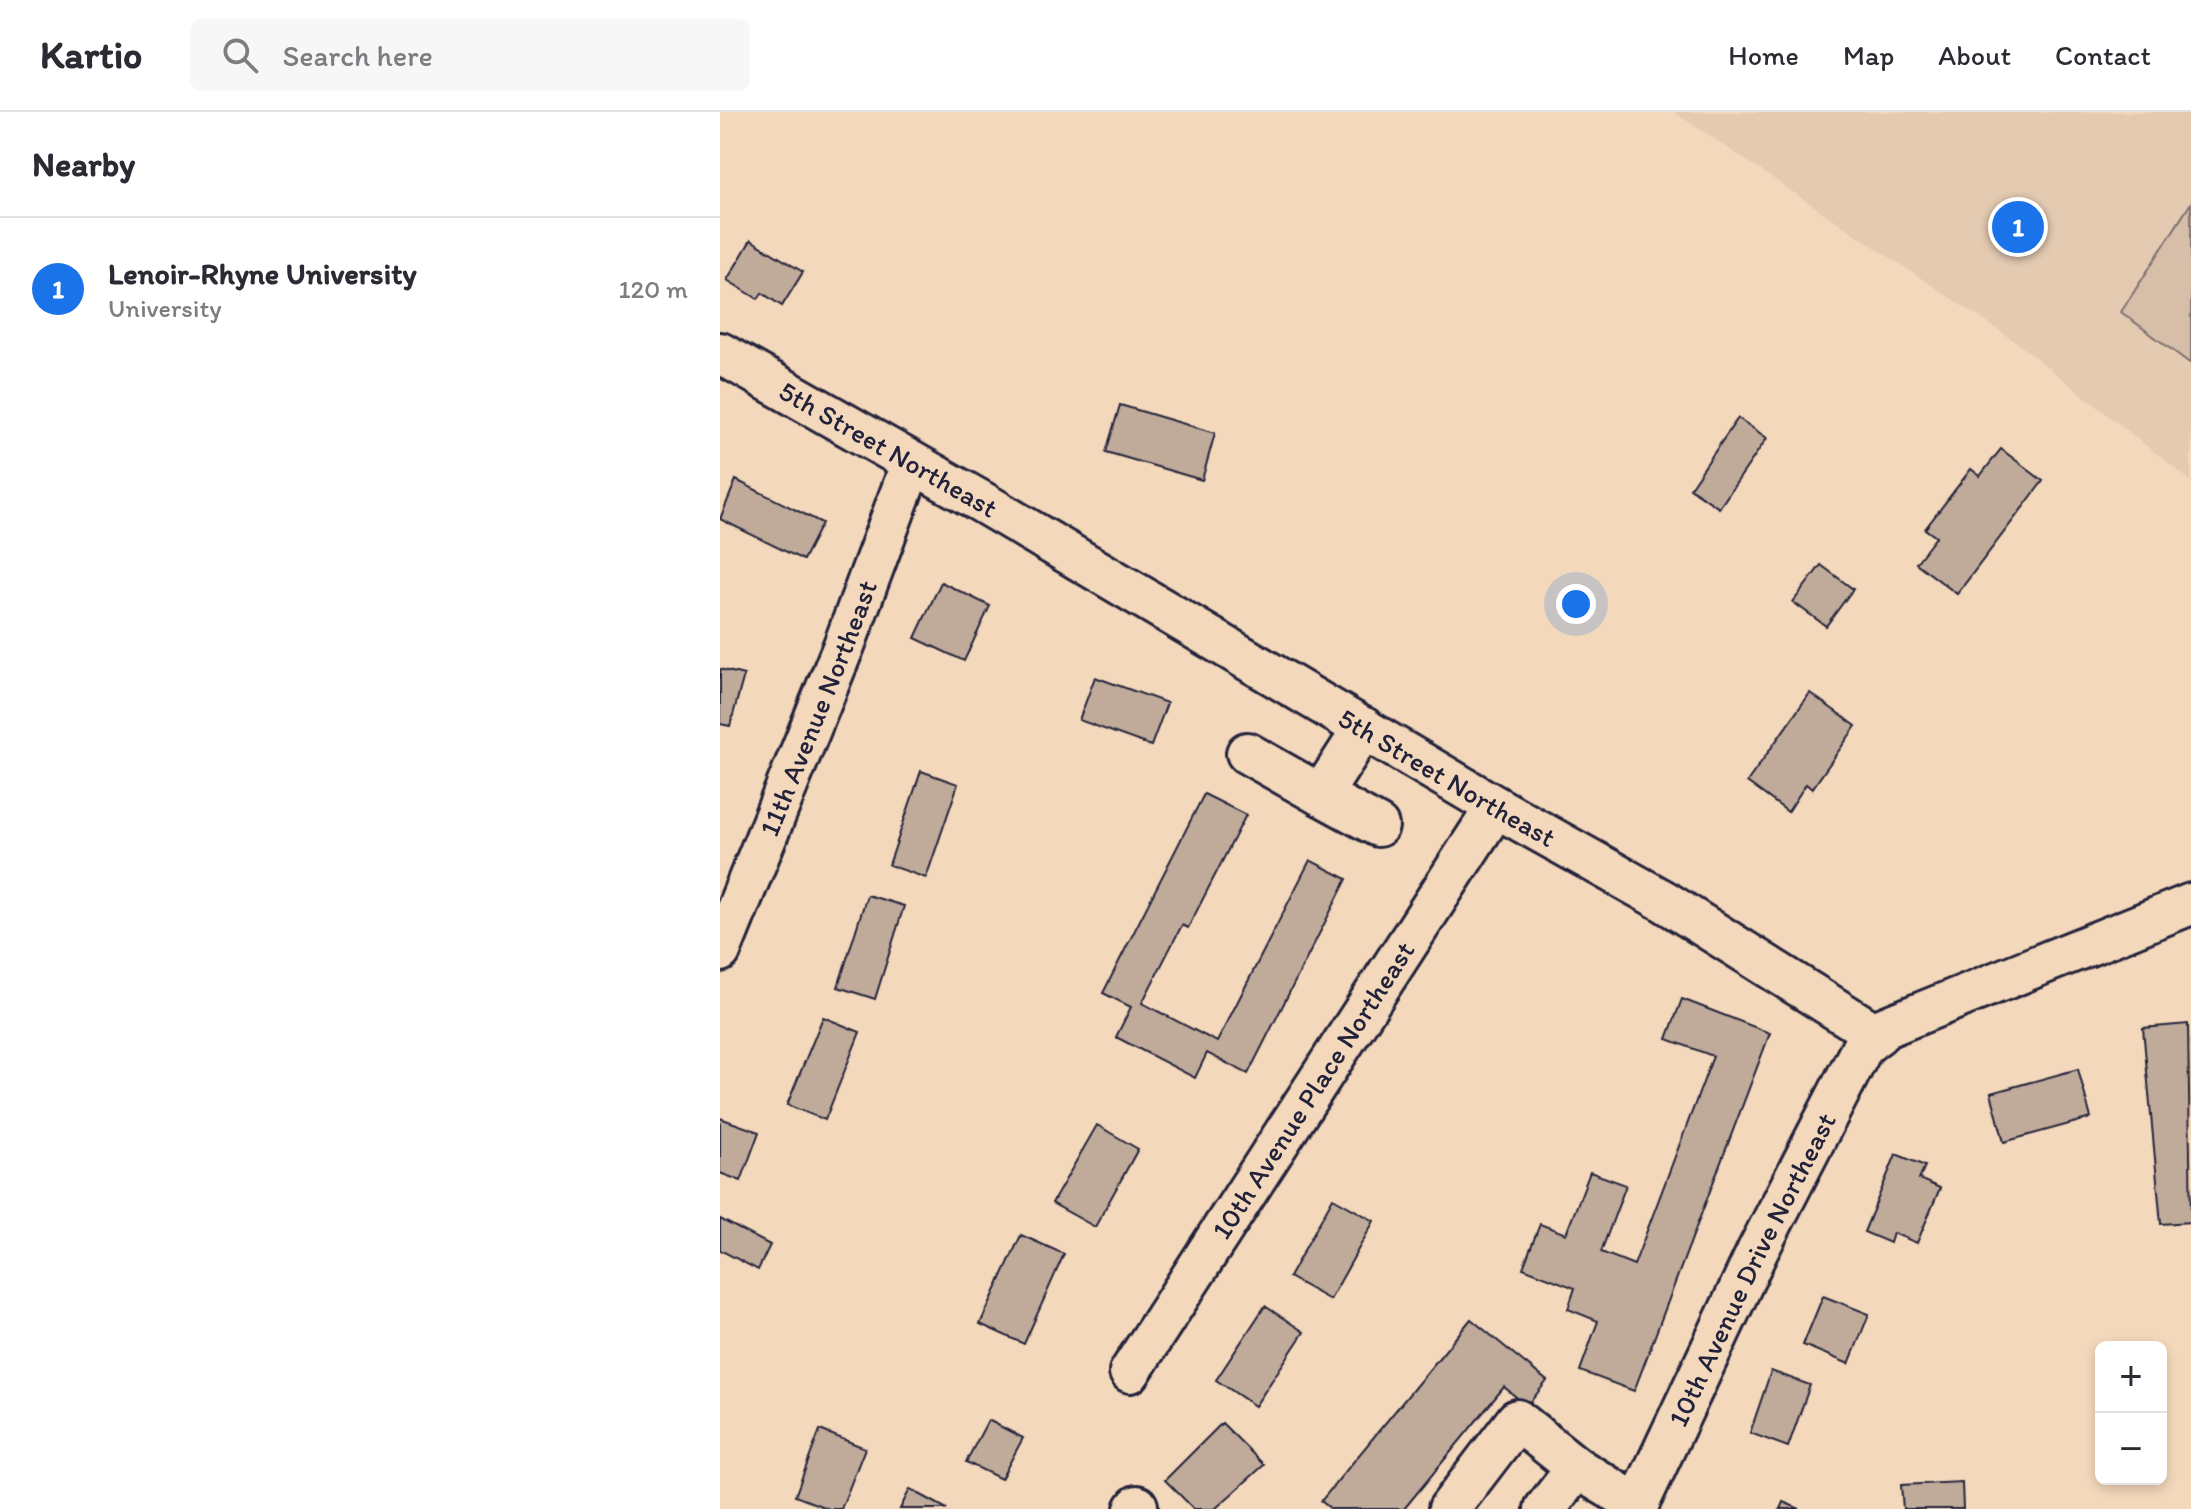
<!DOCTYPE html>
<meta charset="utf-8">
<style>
body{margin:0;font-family:Itim,sans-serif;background:#f7f7f7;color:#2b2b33}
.controls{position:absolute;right:24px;bottom:24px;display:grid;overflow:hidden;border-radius:12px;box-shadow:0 4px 12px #0003}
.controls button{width:72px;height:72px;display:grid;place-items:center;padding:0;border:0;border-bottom:2px solid #e1e1e2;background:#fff;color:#2b2b33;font:40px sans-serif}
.you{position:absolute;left:856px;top:492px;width:28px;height:28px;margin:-20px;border:6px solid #fff;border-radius:50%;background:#1a73e8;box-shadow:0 0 0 12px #1a73e833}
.badge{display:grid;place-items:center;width:52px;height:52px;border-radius:50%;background:#1a73e8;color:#fff;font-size:26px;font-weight:700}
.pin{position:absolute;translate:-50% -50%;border:4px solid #fff;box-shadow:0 2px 8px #0006}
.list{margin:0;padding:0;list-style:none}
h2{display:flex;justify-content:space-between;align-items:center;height:104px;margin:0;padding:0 32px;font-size:34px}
h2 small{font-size:26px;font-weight:400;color:#7c7c81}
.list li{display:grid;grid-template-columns:52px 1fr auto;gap:24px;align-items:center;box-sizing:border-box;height:144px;padding:0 32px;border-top:2px solid #e1e1e2}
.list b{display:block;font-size:30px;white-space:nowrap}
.list p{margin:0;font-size:26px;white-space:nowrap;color:#7c7c81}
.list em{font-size:26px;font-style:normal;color:#7c7c81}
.icon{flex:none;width:44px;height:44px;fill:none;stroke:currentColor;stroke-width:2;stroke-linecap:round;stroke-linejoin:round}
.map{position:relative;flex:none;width:1471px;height:1397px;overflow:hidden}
header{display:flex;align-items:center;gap:48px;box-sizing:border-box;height:112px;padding:0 40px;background:#fff;border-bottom:2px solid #e1e1e2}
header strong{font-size:38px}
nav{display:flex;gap:44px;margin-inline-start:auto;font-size:28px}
.search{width:560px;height:72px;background:#f7f7f7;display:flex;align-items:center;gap:20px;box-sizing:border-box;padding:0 28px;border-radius:12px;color:#7c7c81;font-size:30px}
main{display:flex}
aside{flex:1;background:#fff}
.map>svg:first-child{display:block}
.built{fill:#e4cab1}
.green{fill:#d6bea8;stroke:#7c7072;stroke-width:2}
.building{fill:#c0ab9b;stroke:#22223b;stroke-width:2}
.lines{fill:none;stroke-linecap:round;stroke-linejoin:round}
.minor-casing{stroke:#22223b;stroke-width:46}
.minor{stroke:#f4d8bb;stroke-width:40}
.labels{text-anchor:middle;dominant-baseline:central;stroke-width:8;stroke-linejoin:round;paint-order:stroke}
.street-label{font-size:28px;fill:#22223b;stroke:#f4d8bb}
</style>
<header>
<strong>Kartio</strong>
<div class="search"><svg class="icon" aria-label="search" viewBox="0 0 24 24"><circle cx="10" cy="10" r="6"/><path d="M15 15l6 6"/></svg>Search here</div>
<nav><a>Home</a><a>Map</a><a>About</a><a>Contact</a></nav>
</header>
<main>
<aside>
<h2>Nearby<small></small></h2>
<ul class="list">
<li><span class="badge">1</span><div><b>Lenoir-Rhyne University</b><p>University</p></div><em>120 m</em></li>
</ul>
</aside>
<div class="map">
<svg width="1471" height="1397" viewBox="0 0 1471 1397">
<rect width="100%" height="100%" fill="#f4d8bb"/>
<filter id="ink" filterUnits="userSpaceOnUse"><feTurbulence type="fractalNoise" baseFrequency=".0125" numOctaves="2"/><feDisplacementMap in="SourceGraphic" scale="16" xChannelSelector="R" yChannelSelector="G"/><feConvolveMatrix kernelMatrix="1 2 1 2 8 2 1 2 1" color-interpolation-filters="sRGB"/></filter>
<g filter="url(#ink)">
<path class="built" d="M 954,0 L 1471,0 L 1471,369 L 1296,230 Z"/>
<path class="green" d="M 1471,91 L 1471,252 L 1401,200 Z"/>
<g class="building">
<path d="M 31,128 L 83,160 L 62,194 L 42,181 L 38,187 L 7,168 Z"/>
<path d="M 400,293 L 495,321 L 482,368 L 386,340 Z"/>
<path d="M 1018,306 L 1047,326 L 999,396 L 970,376 Z"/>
<path d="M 1281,337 L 1323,369 L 1237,482 L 1196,451 L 1216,425 L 1205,417 L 1251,357 L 1260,364 Z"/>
<path d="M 16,368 L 102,411 L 83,448 L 0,407 Z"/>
<path d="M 1101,453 L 1133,477 L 1106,514 L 1073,490 Z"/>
<path d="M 221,470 L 270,494 L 244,549 L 195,526 Z"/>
<path d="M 0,557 L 24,563 L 10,614 L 0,612 Z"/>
<path d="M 375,565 L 447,591 L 431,634 L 359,608 Z"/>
<path d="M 1090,581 L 1136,614 L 1092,677 L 1086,672 L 1068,700 L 1027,670 Z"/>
<path d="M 201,659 L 238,672 L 206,766 L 169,753 Z"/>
<path d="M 484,682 L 526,703 L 468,816 L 462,813 L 422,891 L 497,930 L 590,748 L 627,767 L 528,962 L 487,941 L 475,966 L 396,925 L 411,895 L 383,881 Z"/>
<path d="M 147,783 L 184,794 L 155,887 L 118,875 Z"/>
<path d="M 962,887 L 1050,921 L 914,1279 L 860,1259 L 878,1209 L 848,1197 L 855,1176 L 803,1156 L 820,1112 L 846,1122 L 870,1060 L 906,1073 L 881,1140 L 914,1153 L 993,944 L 947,927 Z"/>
<path d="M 103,905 L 140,920 L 105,1008 L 67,993 Z"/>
<path d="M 1468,912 L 1471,1110 L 1441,1112 L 1423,916 Z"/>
<path d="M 1358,957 L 1371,1006 L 1284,1030 L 1271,981 Z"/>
<path d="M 0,1006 L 39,1020 L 21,1069 L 0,1061 Z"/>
<path d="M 377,1013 L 418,1037 L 375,1115 L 332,1091 Z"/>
<path d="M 1176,1042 L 1205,1054 L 1199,1067 L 1220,1076 L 1197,1131 L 1173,1121 L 1170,1131 L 1144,1120 Z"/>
<path d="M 613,1086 L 654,1109 L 610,1188 L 569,1165 Z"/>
<path d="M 0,1107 L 50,1133 L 38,1158 L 0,1138 Z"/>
<path d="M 301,1123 L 344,1142 L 304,1232 L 260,1212 Z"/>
<path d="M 1103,1184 L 1149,1202 L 1129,1252 L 1083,1233 Z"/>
<path d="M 545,1194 L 584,1220 L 535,1294 L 496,1268 Z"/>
<path d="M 751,1207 L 827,1269 L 807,1294 L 784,1275 L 684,1397 L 611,1397 L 601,1389 Z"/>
<path d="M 1051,1259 L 1090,1273 L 1068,1335 L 1030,1321 Z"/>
<path d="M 268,1308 L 303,1326 L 281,1367 L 246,1350 Z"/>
<path d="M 502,1311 L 544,1353 L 495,1397 L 474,1397 L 445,1368 Z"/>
<path d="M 100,1318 L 145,1336 L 121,1397 L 109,1397 L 75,1384 Z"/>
<path d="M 1242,1370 L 1243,1397 L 1183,1397 L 1181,1373 Z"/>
<path d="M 190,1377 L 227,1397 L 180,1397 Z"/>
<path d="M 1063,1390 L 1080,1397 L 1060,1397 Z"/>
</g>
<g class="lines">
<g class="minor-casing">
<g id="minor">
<path id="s1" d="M 0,241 L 260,389 L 776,695 L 944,789 L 1157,923"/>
<path d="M 527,641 L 601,683 L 644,616"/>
<path d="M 601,683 L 658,714"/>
<path id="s2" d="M 0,839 L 125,531 L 192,351"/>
<path id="s3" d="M 410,1260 L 776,695"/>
<path d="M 415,1397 L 417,1394"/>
<path d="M 729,1397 L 797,1308 L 857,1356 L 918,1393"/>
<path d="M 825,1397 L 857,1356"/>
<path id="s4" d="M 916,1397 L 1038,1138 L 1143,934 L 1166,915 L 1471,792"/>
</g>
</g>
<use href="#minor" class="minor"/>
</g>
</g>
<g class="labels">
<g class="street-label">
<text stroke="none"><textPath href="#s1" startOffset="194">5th Street Northeast</textPath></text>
<text stroke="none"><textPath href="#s2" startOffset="262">11th Avenue Northeast</textPath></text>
<text stroke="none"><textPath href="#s1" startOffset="842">5th Street Northeast</textPath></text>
<text stroke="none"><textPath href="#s3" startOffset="336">10th Avenue Place Northeast</textPath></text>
<text stroke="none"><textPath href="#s4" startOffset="266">10th Avenue Drive Northeast</textPath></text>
</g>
</g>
</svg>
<div class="controls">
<button>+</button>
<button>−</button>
</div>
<div class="you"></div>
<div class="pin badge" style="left:1298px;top:115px">1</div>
</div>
</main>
